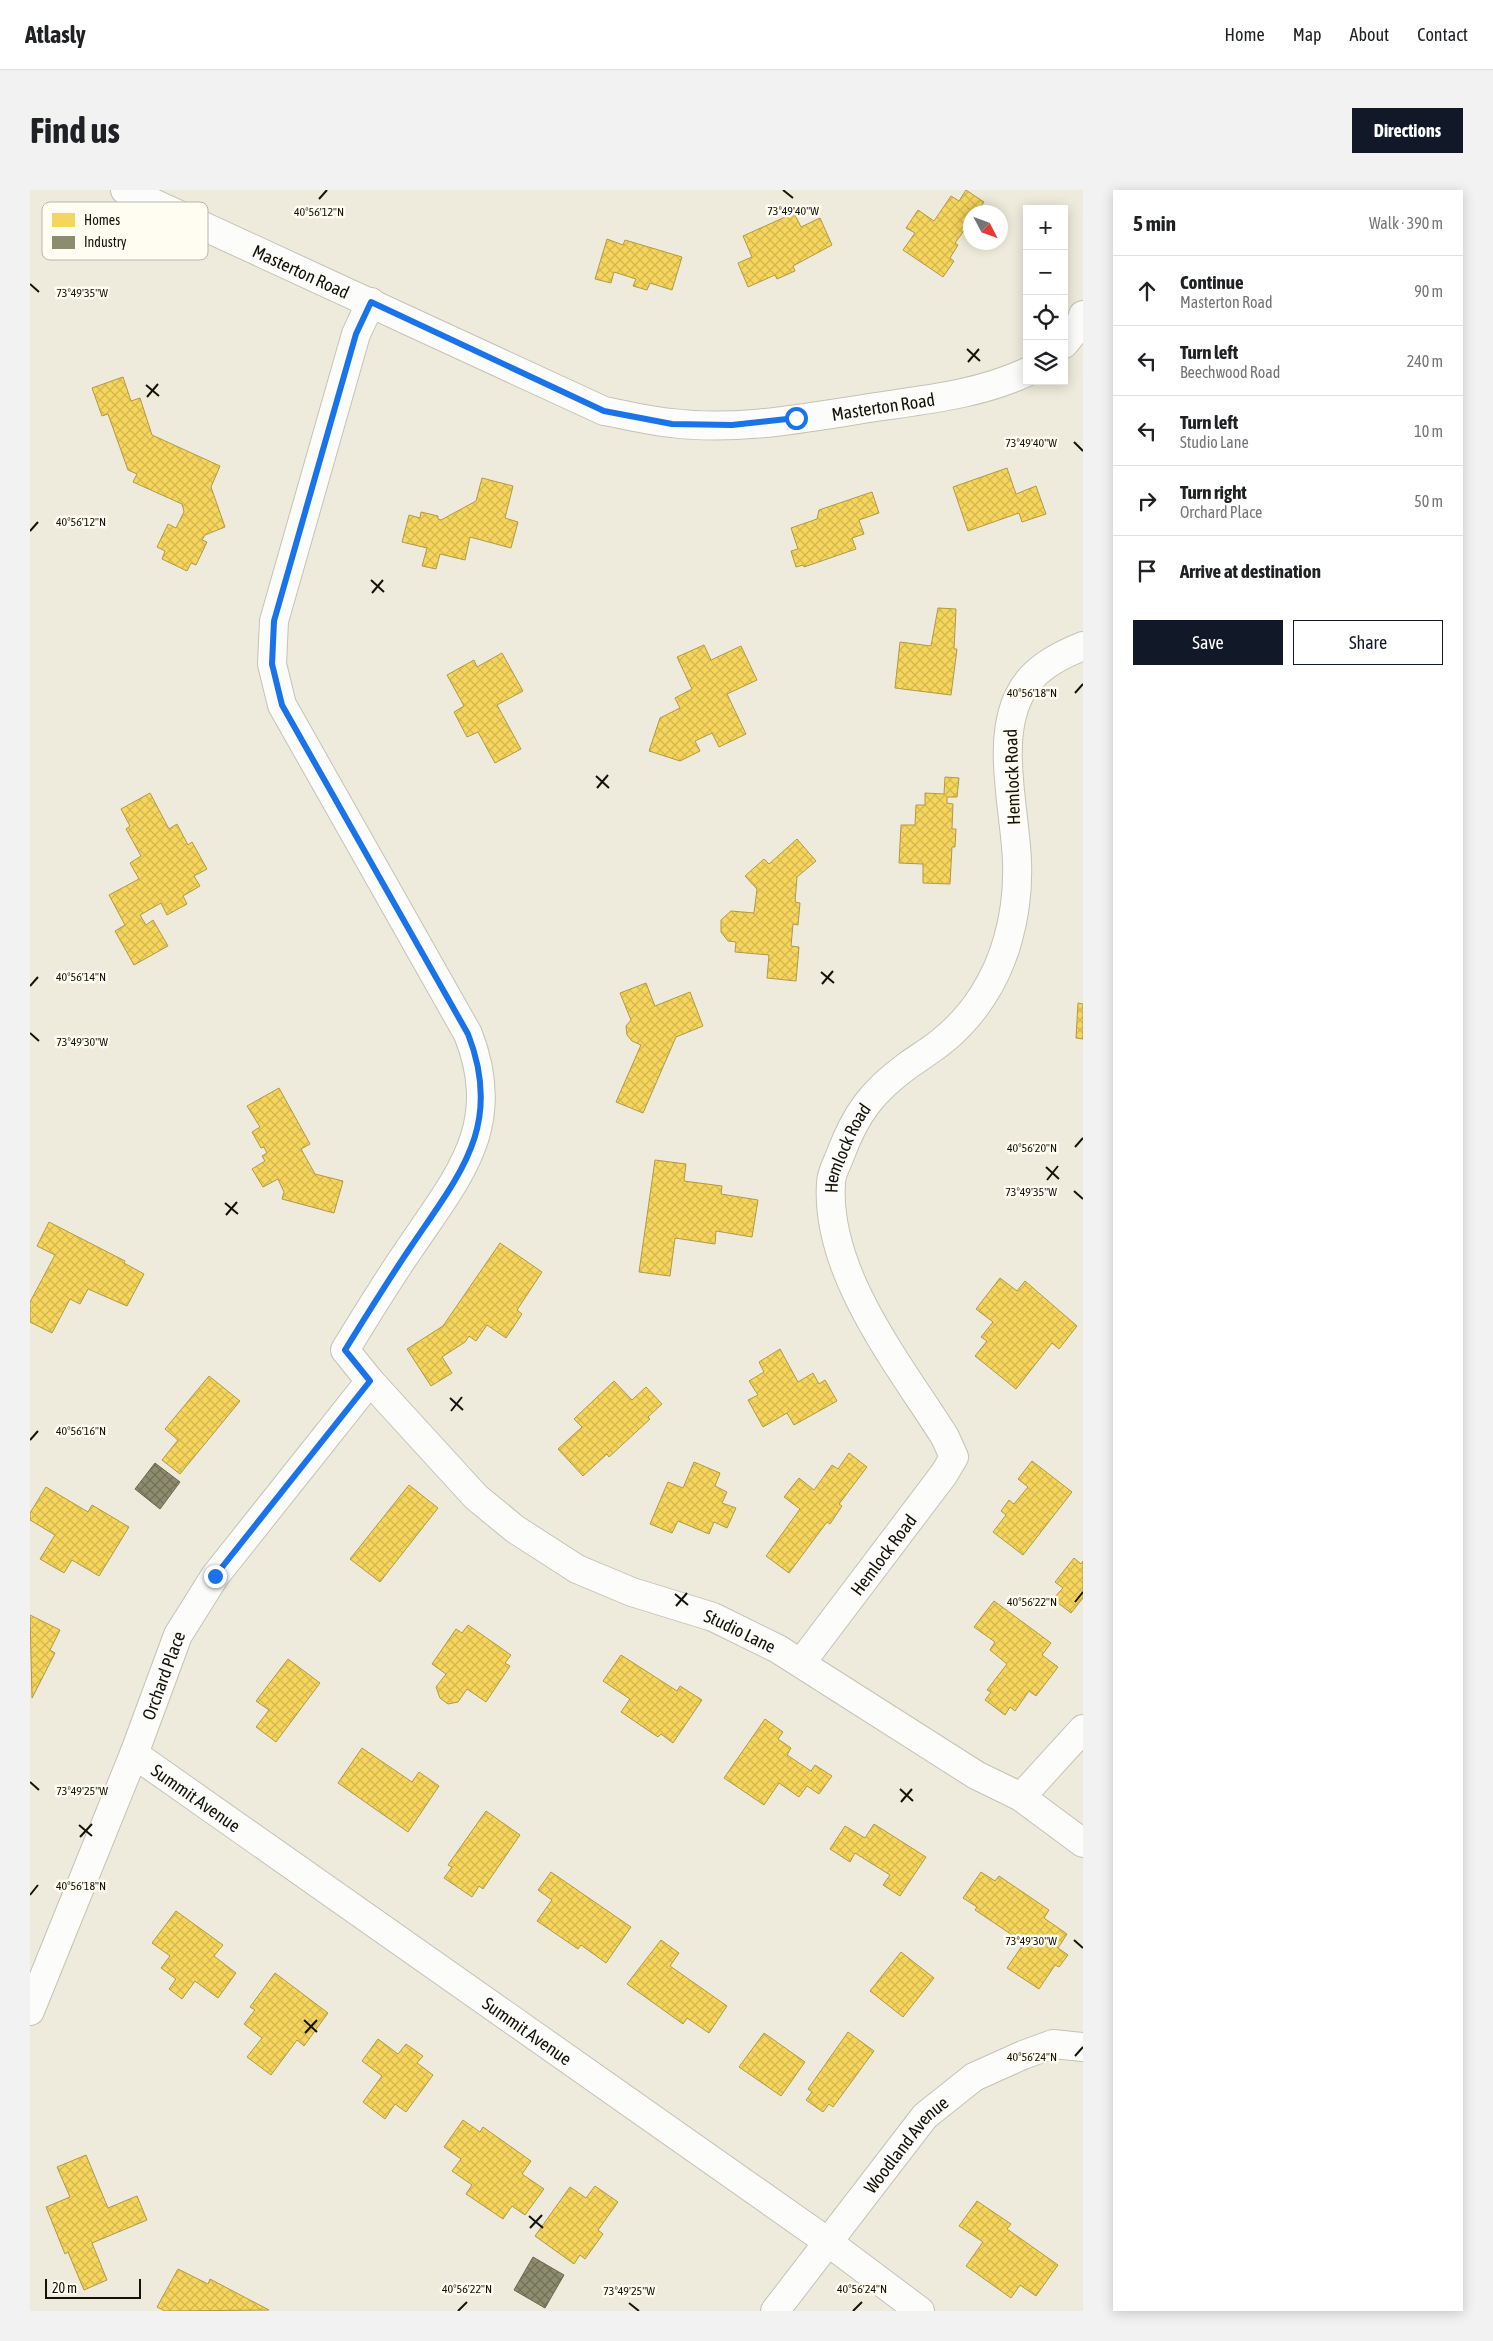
<!DOCTYPE html>
<meta charset="utf-8">
<style>
body{margin:0;font-family:"Asap Condensed",sans-serif;background:#f2f2f2;color:#202124}
.controls{position:absolute;right:15px;top:15px;display:grid;overflow:hidden;border-radius:0px;box-shadow:0 2px 12px #0003}
.controls button{width:45px;height:45px;display:grid;place-items:center;padding:0;border:0;border-bottom:1px solid #e0e0e0;background:#fff;color:#202124;font:25px sans-serif}
.compass{position:absolute;left:933px;top:15px;width:45px;height:45px;border-radius:50%;background:#fff;box-shadow:0 2px 12px #0003;rotate:131deg}
.scale{position:absolute;left:15px;bottom:12px;width:96px;box-sizing:border-box;padding-left:5px;border:2px solid #151209;border-top:0;font-size:14px;line-height:18px;white-space:nowrap;color:#151209;-webkit-text-stroke:4px #fffcf2;paint-order:stroke}
.stop{position:absolute;width:15px;height:15px;margin:-11px;border:4px solid #1a73e8;border-radius:50%;background:#fff}
.stop.end{background:#1a73e8;border-color:#fff;box-shadow:0 1px 5px #0008}
.list{margin:0;padding:0;list-style:none}
h2{display:flex;justify-content:space-between;align-items:center;height:65px;margin:0;padding:0 20px;font-size:21px}
h2 small{font-size:16px;font-weight:400;color:#757577}
.list li{display:grid;grid-template-columns:32px 1fr auto;gap:15px;align-items:center;box-sizing:border-box;height:70px;padding:0 20px;border-top:1px solid #e0e0e0}
.list b{display:block;font-size:19px;white-space:nowrap}
.list p{margin:0;font-size:16px;white-space:nowrap;color:#757577}
.list em{font-size:16px;font-style:normal;color:#757577}
.actions{display:flex;gap:10px;padding:15px 20px}
.actions a{flex:1;padding:11px 0;border:1px solid #111827;border-radius:0px;text-align:center;font-size:18px;color:#111827}
.actions .main{background:#111827;color:#fff}
.icon{flex:none;width:28px;height:28px;fill:none;stroke:currentColor;stroke-width:2;stroke-linecap:round;stroke-linejoin:round}
.map{position:relative;flex:none;width:1053px;height:2121px;overflow:hidden;border-radius:0px}
header{display:flex;align-items:center;gap:30px;box-sizing:border-box;height:70px;padding:0 25px;background:#fff;border-bottom:1px solid #e0e0e0}
header strong{font-size:24px}
nav{display:flex;gap:28px;margin-inline-start:auto;font-size:18px}
.intro{display:flex;align-items:center;justify-content:space-between;box-sizing:border-box;height:120px;padding:0 30px}
h1{margin:0;font-size:35px}
.button{padding:12px 22px;border-radius:0px;background:#111827;color:#fff;font-size:18px;font-weight:700}
main{display:flex;gap:30px;padding:0 30px}
aside{flex:1;background:#fff;border-radius:0px;box-shadow:0 2px 12px #0003}
.map>svg:first-child{display:block}
.homes{fill:url(#homes-cross-hatch);stroke:#b29a43}
.industry{fill:url(#industry-cross-hatch);stroke:#686750}
.lines{fill:none;stroke-linecap:round;stroke-linejoin:round}
.minor-casing{stroke:#c5c2b6;stroke-width:30}
.minor{stroke:#fcfcfa;stroke-width:28}
.route{stroke:#1a73e8;stroke-width:6}
.ticks{fill:none;stroke:#151209;stroke-width:2}
.labels{text-anchor:middle;dominant-baseline:central;stroke-width:5;stroke-linejoin:round;paint-order:stroke}
.street-label{font-size:18px;fill:#151209;stroke:#fffcf2}
.key{fill:#fffcf2;stroke:#b9b6ac;stroke-width:1}
.key-label{font-size:14px;fill:#151209}
.ticks-label{font-size:12px;text-anchor:middle;fill:#151209;stroke:#fffcf2;stroke-width:5;stroke-linejoin:round;paint-order:stroke}
</style>
<header>
<strong>Atlasly</strong>
<nav><a>Home</a><a>Map</a><a>About</a><a>Contact</a></nav>
</header>
<div class="intro"><h1>Find us</h1><a class="button">Directions</a></div>
<main>
<div class="map">
<svg width="1053" height="2121" viewBox="0 0 1053 2121">
<defs>
<pattern id="homes-cross-hatch" width="8" height="8" patternUnits="userSpaceOnUse" patternTransform="scale(1.25)"><rect width="8" height="8" fill="#f6d55c"/><path d="M0 0l8 8M0 8l8-8" fill="none" stroke="#d2b64f"/></pattern>
<pattern id="industry-cross-hatch" width="8" height="8" patternUnits="userSpaceOnUse" patternTransform="scale(1.25)"><rect width="8" height="8" fill="#8c8c6e"/><path d="M0 0l8 8M0 8l8-8" fill="none" stroke="#717159"/></pattern>
</defs>
<rect width="100%" height="100%" fill="#eeebdc"/>
<g class="homes">
<path d="M 936,0 L 954,12 L 947,22 L 941,22 L 941,31 L 925,53 L 928,55 L 920,68 L 924,71 L 913,87 L 873,60 L 885,43 L 876,38 L 888,20 L 904,31 L 921,6 L 929,11 Z"/>
<path d="M 764,23 L 771,37 L 790,28 L 802,55 L 763,76 L 765,81 L 747,89 L 745,85 L 718,97 L 708,73 L 722,67 L 713,46 Z"/>
<path d="M 577,49 L 593,55 L 595,50 L 652,67 L 642,100 L 620,93 L 617,100 L 603,96 L 606,89 L 584,82 L 581,93 L 565,89 Z"/>
<path d="M 93,187 L 101,211 L 110,208 L 122,245 L 190,276 L 181,297 L 195,337 L 175,345 L 172,350 L 177,352 L 166,375 L 161,373 L 157,381 L 132,369 L 135,361 L 127,357 L 138,334 L 146,338 L 154,322 L 152,314 L 103,292 L 107,284 L 98,280 L 78,224 L 72,226 L 62,198 Z"/>
<path d="M 977,278 L 986,304 L 1006,296 L 1016,324 L 992,332 L 989,323 L 938,341 L 923,297 Z"/>
<path d="M 452,288 L 483,296 L 475,328 L 488,332 L 481,358 L 440,347 L 435,370 L 410,364 L 406,379 L 392,376 L 397,358 L 372,352 L 379,325 L 390,328 L 391,322 L 408,326 L 408,329 L 411,330 L 446,311 Z"/>
<path d="M 842,302 L 849,323 L 829,330 L 834,344 L 822,348 L 826,359 L 774,377 L 773,375 L 766,377 L 761,361 L 768,359 L 761,338 L 787,329 L 789,320 Z"/>
<path d="M 908,418 L 926,419 L 924,459 L 927,459 L 921,505 L 865,498 L 870,452 L 901,456 Z"/>
<path d="M 674,455 L 681,470 L 711,456 L 727,490 L 697,504 L 716,544 L 689,557 L 682,543 L 665,551 L 670,561 L 650,571 L 619,561 L 630,528 L 650,518 L 645,508 L 662,499 L 647,467 Z"/>
<path d="M 472,463 L 493,501 L 467,515 L 491,559 L 465,573 L 448,542 L 437,547 L 424,522 L 434,516 L 417,485 L 444,470 L 447,477 Z"/>
<path d="M 915,587 L 929,588 L 927,607 L 917,607 L 917,613 L 923,614 L 922,639 L 926,639 L 925,657 L 922,657 L 920,694 L 893,693 L 893,674 L 869,673 L 871,635 L 885,635 L 886,615 L 895,615 L 895,603 L 914,604 Z"/>
<path d="M 120,603 L 139,639 L 147,634 L 158,655 L 162,652 L 177,679 L 164,686 L 170,696 L 153,706 L 157,714 L 137,725 L 131,713 L 110,725 L 116,735 L 123,730 L 138,756 L 104,775 L 85,741 L 95,735 L 79,705 L 109,689 L 100,673 L 111,666 L 96,639 L 100,636 L 91,619 Z"/>
<path d="M 767,649 L 786,671 L 767,687 L 765,712 L 770,713 L 768,735 L 763,734 L 761,756 L 769,757 L 766,791 L 737,788 L 739,765 L 705,762 L 706,752 L 698,751 L 691,742 L 691,730 L 701,721 L 724,723 L 727,699 L 715,686 L 734,669 L 739,674 Z"/>
<path d="M 616,793 L 625,816 L 660,802 L 673,836 L 646,847 L 613,923 L 586,912 L 611,855 L 602,851 L 597,845 L 596,836 L 601,830 L 590,803 Z"/>
<path d="M 1048,813 L 1053,814 L 1053,849 L 1046,848 Z"/>
<path d="M 249,898 L 280,954 L 271,959 L 285,984 L 313,991 L 304,1023 L 252,1009 L 254,1002 L 248,989 L 233,997 L 222,979 L 235,971 L 232,966 L 237,963 L 234,957 L 231,958 L 222,942 L 230,937 L 217,916 Z"/>
<path d="M 625,970 L 656,974 L 654,991 L 692,996 L 691,1004 L 728,1010 L 722,1047 L 686,1041 L 685,1054 L 645,1048 L 640,1086 L 609,1082 Z"/>
<path d="M 19,1032 L 95,1071 L 94,1073 L 114,1084 L 97,1116 L 58,1099 L 50,1114 L 40,1109 L 22,1143 L 0,1132 L 0,1112 L 25,1065 L 7,1056 Z"/>
<path d="M 470,1053 L 512,1082 L 487,1120 L 492,1124 L 476,1148 L 457,1135 L 446,1151 L 439,1146 L 435,1152 L 412,1167 L 422,1183 L 401,1196 L 377,1159 L 413,1136 Z"/>
<path d="M 970,1088 L 987,1101 L 995,1091 L 1047,1136 L 1029,1159 L 1022,1153 L 986,1199 L 945,1166 L 957,1151 L 951,1147 L 963,1132 L 946,1119 Z"/>
<path d="M 750,1159 L 768,1192 L 783,1183 L 789,1194 L 795,1190 L 807,1211 L 764,1235 L 757,1223 L 733,1237 L 718,1210 L 728,1205 L 719,1191 L 734,1182 L 729,1172 Z"/>
<path d="M 179,1186 L 210,1211 L 150,1284 L 132,1270 L 148,1250 L 135,1239 Z"/>
<path d="M 584,1191 L 602,1210 L 616,1197 L 632,1214 L 618,1227 L 620,1229 L 579,1267 L 577,1264 L 553,1286 L 528,1259 L 552,1237 L 544,1229 Z"/>
<path d="M 819,1263 L 837,1277 L 809,1314 L 812,1316 L 800,1334 L 797,1332 L 759,1383 L 736,1366 L 770,1319 L 754,1307 L 769,1288 L 784,1300 L 802,1275 L 808,1279 Z"/>
<path d="M 1002,1271 L 1042,1302 L 993,1365 L 963,1342 L 976,1325 L 971,1321 L 979,1310 L 984,1314 L 998,1297 L 988,1289 Z"/>
<path d="M 664,1272 L 690,1283 L 685,1296 L 697,1302 L 692,1313 L 706,1318 L 697,1338 L 684,1332 L 679,1344 L 648,1331 L 642,1343 L 620,1334 L 638,1292 L 653,1298 Z"/>
<path d="M 379,1295 L 408,1318 L 350,1392 L 320,1369 Z"/>
<path d="M 16,1297 L 58,1322 L 62,1315 L 99,1337 L 69,1386 L 42,1370 L 34,1383 L 10,1369 L 25,1345 L 0,1330 L 0,1323 Z"/>
<path d="M 1044,1368 L 1051,1374 L 1053,1371 L 1053,1408 L 1041,1423 L 1023,1409 L 1033,1398 L 1025,1392 Z"/>
<path d="M 964,1411 L 1021,1453 L 1012,1465 L 1028,1477 L 1006,1506 L 999,1501 L 985,1521 L 980,1517 L 975,1525 L 955,1510 L 961,1502 L 957,1500 L 977,1474 L 960,1460 L 965,1452 L 944,1437 Z"/>
<path d="M 0,1425 L 30,1440 L 20,1460 L 25,1463 L 2,1508 Z"/>
<path d="M 438,1435 L 481,1465 L 475,1473 L 480,1476 L 456,1512 L 437,1499 L 428,1512 L 418,1514 L 410,1508 L 406,1497 L 416,1484 L 402,1474 L 426,1439 L 432,1443 Z"/>
<path d="M 591,1465 L 647,1501 L 650,1496 L 672,1510 L 643,1553 L 631,1544 L 628,1547 L 591,1522 L 600,1509 L 573,1491 Z"/>
<path d="M 258,1469 L 290,1493 L 246,1552 L 226,1537 L 239,1520 L 226,1511 Z"/>
<path d="M 735,1529 L 753,1542 L 748,1549 L 761,1558 L 757,1565 L 781,1581 L 785,1575 L 802,1586 L 789,1604 L 777,1596 L 769,1607 L 749,1593 L 734,1615 L 694,1588 Z"/>
<path d="M 332,1558 L 382,1592 L 389,1582 L 409,1596 L 378,1642 L 308,1593 Z"/>
<path d="M 456,1621 L 490,1645 L 453,1699 L 449,1696 L 442,1707 L 414,1688 L 422,1677 L 418,1675 Z"/>
<path d="M 844,1634 L 896,1667 L 870,1706 L 853,1695 L 860,1685 L 825,1663 L 820,1672 L 800,1659 L 815,1636 L 835,1648 Z"/>
<path d="M 521,1682 L 601,1737 L 576,1773 L 551,1755 L 548,1759 L 507,1731 L 522,1710 L 508,1700 Z"/>
<path d="M 951,1682 L 965,1691 L 969,1686 L 1019,1720 L 1014,1728 L 1037,1744 L 1028,1758 L 1038,1765 L 1029,1777 L 1025,1775 L 1009,1799 L 977,1778 L 994,1753 L 945,1720 L 947,1717 L 933,1708 Z"/>
<path d="M 146,1721 L 193,1755 L 184,1766 L 206,1783 L 188,1808 L 165,1791 L 152,1809 L 139,1799 L 146,1789 L 131,1778 L 140,1766 L 122,1753 Z"/>
<path d="M 631,1750 L 649,1763 L 640,1776 L 697,1816 L 679,1843 L 657,1828 L 653,1834 L 597,1794 Z"/>
<path d="M 871,1762 L 904,1788 L 873,1827 L 840,1801 Z"/>
<path d="M 245,1783 L 298,1823 L 274,1856 L 267,1850 L 241,1885 L 217,1867 L 232,1848 L 214,1834 L 225,1820 L 220,1817 Z"/>
<path d="M 818,1842 L 844,1861 L 803,1917 L 799,1914 L 793,1922 L 776,1910 L 782,1902 L 778,1899 Z"/>
<path d="M 734,1843 L 775,1872 L 751,1906 L 709,1877 Z"/>
<path d="M 348,1849 L 368,1864 L 376,1854 L 393,1866 L 387,1873 L 403,1885 L 376,1922 L 365,1914 L 355,1929 L 333,1912 L 352,1886 L 332,1871 Z"/>
<path d="M 433,1930 L 450,1942 L 453,1937 L 501,1971 L 492,1984 L 514,1999 L 495,2025 L 482,2016 L 473,2029 L 436,2004 L 442,1995 L 422,1981 L 431,1969 L 414,1957 Z"/>
<path d="M 56,1965 L 78,2018 L 107,2006 L 117,2030 L 62,2053 L 77,2090 L 54,2100 L 38,2062 L 35,2064 L 16,2017 L 40,2007 L 27,1977 Z"/>
<path d="M 565,1996 L 588,2012 L 568,2040 L 573,2044 L 555,2069 L 550,2065 L 544,2074 L 505,2046 L 540,1997 L 556,2008 Z"/>
<path d="M 947,2011 L 981,2034 L 977,2039 L 1028,2075 L 1006,2106 L 990,2095 L 981,2108 L 936,2076 L 953,2052 L 929,2036 Z"/>
<path d="M 148,2079 L 178,2094 L 180,2089 L 239,2120 L 135,2121 L 127,2117 Z"/>
</g>
<g class="industry">
<path d="M 125,1273 L 150,1292 L 130,1319 L 105,1299 Z"/>
<path d="M 503,2067 L 534,2085 L 515,2118 L 484,2100 Z"/>
</g>
<g class="lines">
<g class="minor-casing">
<g id="minor">
<path id="s1" d="M 95,0 L 574,221 C 597,225 619,231 642,233 C 711,242 784,226 853,216 C 902,209 952,203 997,182"/>
<path id="s2" d="M 341,112 L 326,144 L 244,431 L 242,474 L 252,515 L 438,844 C 474,936 429,985 380,1058 C 357,1091 336,1126 315,1160 L 340,1191 L 446,1307 L 485,1339 L 547,1379 L 602,1402 L 683,1427 L 748,1459 L 946,1585 L 991,1607 L 1053,1653"/>
<path d="M 1034,154 L 1050,134 L 1053,125"/>
<path id="s3" d="M 771,1473 L 914,1284 L 924,1267 L 915,1247 C 869,1174 795,1083 801,993 C 801,983 808,972 811,963 C 826,923 843,901 877,876 C 888,868 900,861 911,852 C 944,826 967,789 978,749 C 985,724 988,696 987,671 C 985,620 966,552 989,506 C 1001,480 1028,466 1053,456"/>
<path id="s4" d="M 104,1564 L 798,2052 L 890,2121"/>
<path d="M 991,1607 L 1053,1539"/>
<path id="s5" d="M 0,1821 L 104,1564 L 148,1445 L 185,1386 L 340,1191"/>
<path id="s6" d="M 745,2121 L 895,1926 L 944,1887 L 993,1865 L 1023,1854 L 1053,1857"/>
</g>
</g>
<use href="#minor" class="minor"/>
</g>
<g class="lines">
<path class="route" d="M 185,1386 L 340,1191 L 315,1160 C 336,1126 357,1092 380,1058 C 429,985 474,936 438,844 L 252,515 L 242,474 L 244,431 L 326,144 L 341,112 L 574,221 L 642,234 L 702,235 L 766,228"/>
</g>
<path class="ticks" d="M 753,0 L 763,8M 289,9 L 297,0M 0,94 L 9,102M 937,159 L 950,171M 938,172 L 949,159M 116,195 L 129,206M 117,207 L 128,194M 1044,252 L 1053,261M 0,341 L 8,332M 341,390 L 354,402M 342,403 L 353,390M 1045,503 L 1053,494M 566,586 L 579,598M 567,598 L 578,585M 791,782 L 804,793M 792,794 L 803,781M 0,796 L 8,787M 0,843 L 9,851M 1045,957 L 1053,948M 1016,977 L 1029,989M 1017,990 L 1028,976M 1044,1001 L 1053,1009M 195,1013 L 208,1024M 196,1025 L 207,1012M 420,1208 L 433,1220M 421,1221 L 432,1207M 0,1250 L 8,1241M 645,1404 L 658,1415M 1045,1412 L 1053,1402M 646,1416 L 657,1403M 0,1592 L 9,1600M 870,1599 L 883,1611M 871,1612 L 882,1599M 49,1635 L 62,1646M 50,1647 L 62,1634M 0,1705 L 8,1695M 1044,1750 L 1053,1758M 274,1830 L 287,1842M 275,1843 L 287,1830M 1045,1866 L 1053,1857M 499,2026 L 513,2038M 500,2038 L 512,2025M 599,2113 L 609,2121M 428,2121 L 437,2112M 823,2121 L 832,2112"/>
<g class="labels">
<g class="street-label">
<text stroke="none"><textPath href="#s1" startOffset="194">Masterton Road</textPath></text>
<text stroke="none"><textPath href="#s1" startOffset="809">Masterton Road</textPath></text>
<text transform="translate(982 587) rotate(-92)">Hemlock Road</text>
<text stroke="none"><textPath href="#s3" startOffset="600">Hemlock Road</textPath></text>
<text stroke="none"><textPath href="#s3" startOffset="136">Hemlock Road</textPath></text>
<text stroke="none"><textPath href="#s2" startOffset="1648">Studio Lane</textPath></text>
<text stroke="none"><textPath href="#s5" startOffset="361">Orchard Place</textPath></text>
<text stroke="none"><textPath href="#s4" startOffset="76">Summit Avenue</textPath></text>
<text stroke="none"><textPath href="#s4" startOffset="481">Summit Avenue</textPath></text>
<text stroke="none"><textPath href="#s6" startOffset="212">Woodland Avenue</textPath></text>
</g>
</g>
<rect x="12" y="12" width="166" height="58" rx="8" class="key"/>
<rect x="22" y="23" width="23" height="14" fill="#f6d55c"/>
<rect x="22" y="46" width="23" height="13" fill="#8c8c6e"/>
<g class="key-label">
<text x="54" y="35">Homes</text>
<text x="54" y="57">Industry</text>
</g>
<g class="ticks-label">
<text x="763" y="25">73°49'40"W</text>
<text x="289" y="26">40°56'12"N</text>
<text x="52" y="107">73°49'35"W</text>
<text x="1001" y="257">73°49'40"W</text>
<text x="51" y="336">40°56'12"N</text>
<text x="1002" y="507">40°56'18"N</text>
<text x="51" y="791">40°56'14"N</text>
<text x="52" y="856">73°49'30"W</text>
<text x="1002" y="962">40°56'20"N</text>
<text x="1001" y="1006">73°49'35"W</text>
<text x="51" y="1245">40°56'16"N</text>
<text x="1002" y="1416">40°56'22"N</text>
<text x="52" y="1605">73°49'25"W</text>
<text x="51" y="1700">40°56'18"N</text>
<text x="1001" y="1755">73°49'30"W</text>
<text x="1002" y="1871">40°56'24"N</text>
<text x="437" y="2103">40°56'22"N</text>
<text x="832" y="2103">40°56'24"N</text>
<text x="599" y="2105">73°49'25"W</text>
</g>
</svg>
<div class="controls">
<button>+</button>
<button>−</button>
<button><svg class="icon" aria-label="locate" viewBox="0 0 24 24"><circle cx="12" cy="12" r="6"/><path d="M12 2v4M12 18v4M2 12h4M18 12h4"/></svg></button>
<button><svg class="icon" aria-label="layers" viewBox="0 0 24 24"><path d="M12 4l9 5-9 5-9-5zM3 14l9 5 9-5"/></svg></button>
</div>
<svg class="compass" viewBox="-18 -18 36 36"><path d="M0-13l5 13h-10z" fill="#e53935"/><path d="M0 13l5-13h-10z" fill="#757577"/></svg>
<div class="scale">20 m</div>
<div class="stop" style="left:766px;top:228px"></div>
<div class="stop end" style="left:185px;top:1386px"></div>
</div>
<aside>
<h2>5 min<small>Walk · 390 m</small></h2>
<ul class="list">
<li><svg class="icon" aria-label="ahead" viewBox="0 0 24 24"><path d="M12 20V5M6 11l6-6 6 6"/></svg><div><b>Continue</b><p>Masterton Road</p></div><em>90 m</em></li>
<li><svg class="icon" aria-label="left" viewBox="0 0 24 24"><path d="M17 20v-9H6M10 6l-5 5 5 5"/></svg><div><b>Turn left</b><p>Beechwood Road</p></div><em>240 m</em></li>
<li><svg class="icon" aria-label="left" viewBox="0 0 24 24"><path d="M17 20v-9H6M10 6l-5 5 5 5"/></svg><div><b>Turn left</b><p>Studio Lane</p></div><em>10 m</em></li>
<li><svg class="icon" aria-label="right" viewBox="0 0 24 24"><path d="M7 20v-9h11M14 6l5 5-5 5"/></svg><div><b>Turn right</b><p>Orchard Place</p></div><em>50 m</em></li>
<li><svg class="icon" aria-label="arrive" viewBox="0 0 24 24"><path d="M6 21V4h12l-3 4 3 4H6"/></svg><div><b>Arrive at destination</b></div></li>
</ul>
<div class="actions"><a class="main">Save</a><a>Share</a></div>
</aside>
</main>
